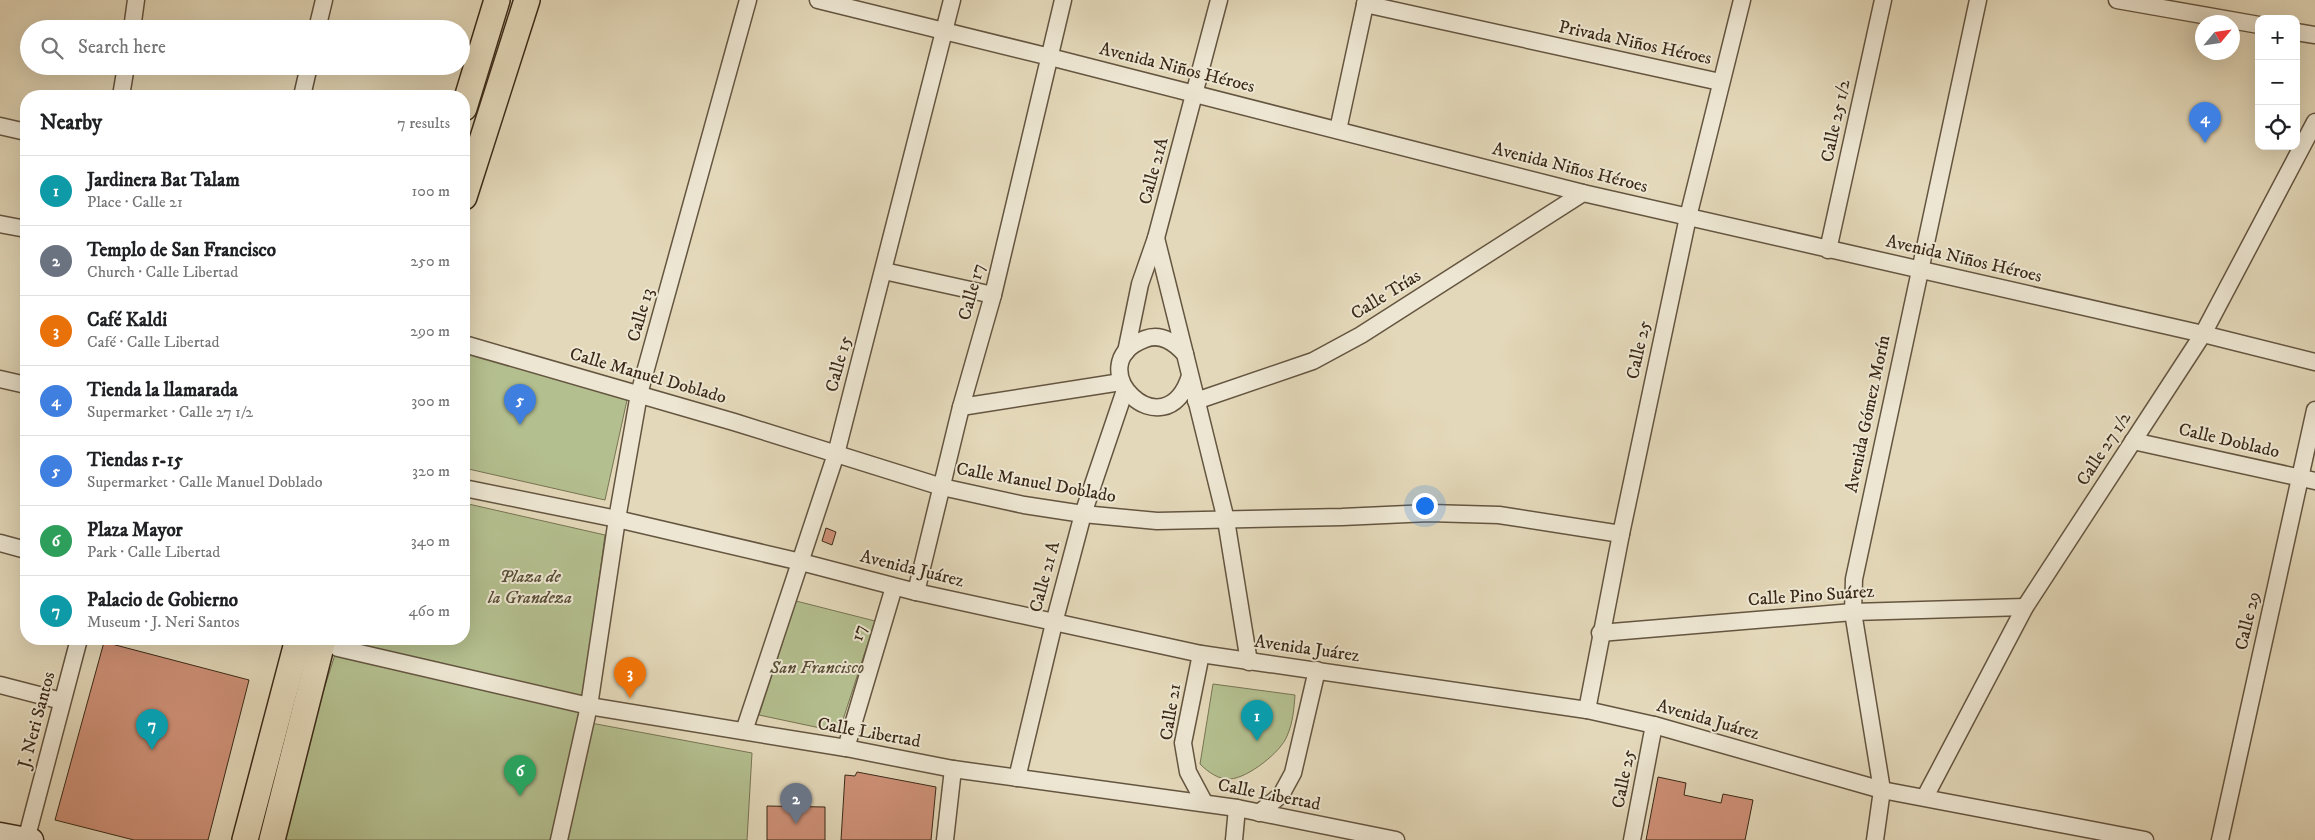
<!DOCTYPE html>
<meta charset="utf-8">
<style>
body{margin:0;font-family:"IM FELL DW Pica",serif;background:#f6f6f6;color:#202124}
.controls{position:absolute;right:15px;top:15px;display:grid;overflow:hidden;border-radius:10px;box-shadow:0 5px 20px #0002}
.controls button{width:45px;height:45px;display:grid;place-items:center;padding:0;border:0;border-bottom:1px solid #e0e0e0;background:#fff;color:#202124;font:25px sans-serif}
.compass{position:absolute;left:2195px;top:15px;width:45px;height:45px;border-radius:50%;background:#fff;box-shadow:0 5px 20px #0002;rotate:61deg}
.you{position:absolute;left:1424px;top:505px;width:18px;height:18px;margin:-12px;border:4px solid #fff;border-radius:50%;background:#1a73e8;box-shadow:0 0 0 8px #1a73e833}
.badge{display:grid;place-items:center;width:32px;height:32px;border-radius:50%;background:#8f2418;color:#fff;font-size:16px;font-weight:700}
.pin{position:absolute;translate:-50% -41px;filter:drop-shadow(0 1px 2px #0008)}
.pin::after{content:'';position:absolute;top:26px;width:18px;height:15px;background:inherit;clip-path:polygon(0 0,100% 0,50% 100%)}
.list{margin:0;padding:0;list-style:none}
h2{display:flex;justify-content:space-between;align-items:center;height:65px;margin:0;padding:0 20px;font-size:21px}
h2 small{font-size:16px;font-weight:400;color:#757577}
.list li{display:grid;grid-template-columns:32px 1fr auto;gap:15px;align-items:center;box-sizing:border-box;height:70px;padding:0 20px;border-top:1px solid #e0e0e0}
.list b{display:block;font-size:19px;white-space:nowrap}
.list p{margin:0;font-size:16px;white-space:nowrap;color:#757577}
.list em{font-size:16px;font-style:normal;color:#757577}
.icon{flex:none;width:28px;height:28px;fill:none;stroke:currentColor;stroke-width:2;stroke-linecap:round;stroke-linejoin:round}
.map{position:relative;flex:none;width:2315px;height:840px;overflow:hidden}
.search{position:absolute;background:#fff;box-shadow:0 5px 20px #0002;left:20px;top:20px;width:450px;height:55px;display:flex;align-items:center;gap:12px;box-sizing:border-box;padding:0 18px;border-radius:28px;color:#757577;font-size:19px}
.panel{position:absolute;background:#fff;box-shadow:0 5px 20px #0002;left:20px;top:90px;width:450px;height:555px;border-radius:20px}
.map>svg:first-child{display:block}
.green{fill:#b4bf8f;stroke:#777453}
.building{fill:#cf9178;stroke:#3a2917}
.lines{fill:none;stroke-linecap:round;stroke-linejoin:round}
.street-casing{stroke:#645540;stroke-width:19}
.secondary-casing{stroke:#3a2917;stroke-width:25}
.primary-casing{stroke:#3a2917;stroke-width:28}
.street{stroke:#ede6d2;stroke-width:16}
.secondary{stroke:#ede6d2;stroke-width:22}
.primary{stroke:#e3d8b9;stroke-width:25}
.labels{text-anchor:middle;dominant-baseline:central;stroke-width:4;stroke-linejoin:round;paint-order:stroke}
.street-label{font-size:18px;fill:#3a2917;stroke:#ede6d2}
.park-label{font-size:18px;font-style:italic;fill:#584e35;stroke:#ede6d2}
</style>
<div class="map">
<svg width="2315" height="840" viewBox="0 0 2315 840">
<rect width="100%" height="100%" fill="#e3d8b9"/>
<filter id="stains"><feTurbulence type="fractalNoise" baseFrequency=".004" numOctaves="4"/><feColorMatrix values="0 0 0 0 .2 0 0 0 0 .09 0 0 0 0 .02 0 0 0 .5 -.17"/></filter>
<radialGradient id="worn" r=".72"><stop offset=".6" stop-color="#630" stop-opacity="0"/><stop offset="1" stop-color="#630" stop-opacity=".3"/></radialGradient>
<g class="green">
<path d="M 464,352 L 627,400 L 605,500 L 464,468 Z"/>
<path d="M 464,503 L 605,535 L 580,721 L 752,753 L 747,840 L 276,840 L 340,639 L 464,639 Z"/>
<path d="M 796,601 L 875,621 L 839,732 L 759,715 Z"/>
<path d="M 1213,684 L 1295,695 C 1294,708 1293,723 1287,736 C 1281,752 1248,778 1230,779 C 1219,780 1208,772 1200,764 Z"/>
</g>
<g class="building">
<path d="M 826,528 L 836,532 L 832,545 L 822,541 Z"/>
<path d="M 104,642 L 249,680 L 208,840 L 134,840 L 55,820 Z"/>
<path d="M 857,772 L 936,787 L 931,840 L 841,840 L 845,775 L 855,776 Z"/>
<path d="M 1658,777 L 1686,783 L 1684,795 L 1721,803 L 1723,794 L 1753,800 L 1745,840 L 1646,840 Z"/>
<path d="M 767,806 L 825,807 L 825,840 L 767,840 Z"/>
</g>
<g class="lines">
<g class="street-casing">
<g id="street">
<path d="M 818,0 L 1050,57 L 1583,193 L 2203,334 L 2315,362"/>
<path d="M 2117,0 L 2259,25"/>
<path d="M 1365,4 L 1720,82"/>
<path d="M 132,29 L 136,0"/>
<path d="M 317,29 L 324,0"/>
<path d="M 2296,32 L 2315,35"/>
<path d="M 121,96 L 126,66"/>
<path d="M 302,96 L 309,66"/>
<path d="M 0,126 L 26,132"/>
<path d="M 1338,130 L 1366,0"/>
<path d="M 0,224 L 26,229"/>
<path d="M 1156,238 L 1185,354"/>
<path d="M 1828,250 L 1883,0"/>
<path d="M 884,271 L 993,295"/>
<path d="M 464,344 L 734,422 L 942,487 L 1024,505 L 1083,514 L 1157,521 L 1342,517 L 1429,513 L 1499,515 L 1621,534"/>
<path d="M 1126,352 L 1140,284 L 1156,238 L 1219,0"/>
<path d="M 1190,376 C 1165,454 1076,365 1145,339 C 1161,333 1174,342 1185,354 L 1226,520 L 1249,662"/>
<path d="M 0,379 L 26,385"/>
<path d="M 1196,401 L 1313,361 L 1361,335 L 1583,193"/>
<path d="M 961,407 L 1121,382"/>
<path d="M 2133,441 L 2315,481"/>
<path d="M 464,488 L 617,519 L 801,562 L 916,592 L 1201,654 L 1587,710 L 1654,725 L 1882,790 L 2145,840"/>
<path d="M 0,543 L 26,550"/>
<path d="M 916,592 L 961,407 L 993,295 L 1063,0"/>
<path d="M 1600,633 L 1853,612 L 2025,607"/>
<path d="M 338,648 L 589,706 L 846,748 L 953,769 L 1237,808 L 1396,840"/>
<path d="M 1201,654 L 1183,743 L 1188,772 L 1204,802"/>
<path d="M 0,685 L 62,701"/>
<path d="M 1587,710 L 1621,534 L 1688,217 L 1742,0"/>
<path d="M 744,731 L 836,454 L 952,0"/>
<path d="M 846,748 L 894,587"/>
<path d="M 1017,778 L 1054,623 L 1083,514 L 1125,390"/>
<path d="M 1925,797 L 2025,607 L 2203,334 L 2315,122"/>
<path d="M 1259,813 L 1281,795 L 1293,773 L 1317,670"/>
<path d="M 26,840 L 79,639"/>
<path d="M 559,840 L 589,706 L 617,519 L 639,394 L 748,0"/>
<path d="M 945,840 L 953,769"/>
<path d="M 1234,840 L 1237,808"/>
<path d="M 1632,840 L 1654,725"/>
<path d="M 1875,840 L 1882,790 L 1853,612 L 1854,579 L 1978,0"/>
<path d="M 2220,840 L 2315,410"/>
</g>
</g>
<g class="secondary-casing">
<path id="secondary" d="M 0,834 L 32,840"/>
</g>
<g class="primary-casing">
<g id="primary">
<path d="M 464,108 L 497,0"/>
<path d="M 464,197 L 527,0"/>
<path d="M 245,840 L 298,639"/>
<path d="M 272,840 L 323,639"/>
</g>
</g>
<use href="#street" class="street"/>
<use href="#secondary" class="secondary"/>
<use href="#primary" class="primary"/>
</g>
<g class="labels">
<g class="street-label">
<text transform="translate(1635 43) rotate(12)">Privada Niños Héroes</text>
<text transform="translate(1177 68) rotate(14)">Avenida Niños Héroes</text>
<text transform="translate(1836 121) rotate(-78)">Calle 25 1/2</text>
<text transform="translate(1570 168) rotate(14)">Avenida Niños Héroes</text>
<text transform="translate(1154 171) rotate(-75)">Calle 21A</text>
<text transform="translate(1964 259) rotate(13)">Avenida Niños Héroes</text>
<text transform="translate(972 292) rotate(-75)">Calle 17</text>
<text transform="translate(1386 295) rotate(-32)">Calle Trías</text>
<text transform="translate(641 315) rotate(-74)">Calle 13</text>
<text transform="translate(1639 350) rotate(-78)">Calle 25</text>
<text transform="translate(839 364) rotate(-75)">Calle 15</text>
<text transform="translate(648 376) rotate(16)">Calle Manuel Doblado</text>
<text transform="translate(1868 414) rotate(-78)">Avenida Gómez Morín</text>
<text transform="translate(2229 441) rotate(13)">Calle Doblado</text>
<text transform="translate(2104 449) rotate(-57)">Calle 27 1/2</text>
<text transform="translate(1036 483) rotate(10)">Calle Manuel Doblado</text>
<text transform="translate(912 569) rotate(14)">Avenida Juárez</text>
<text transform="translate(1045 577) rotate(-75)">Calle 21 A</text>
<text transform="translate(1811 596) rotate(-4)">Calle Pino Suárez</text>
<text transform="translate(2248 621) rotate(-77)">Calle 29</text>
<text transform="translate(859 633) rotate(-73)">17</text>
<text transform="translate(1307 649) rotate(8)">Avenida Juárez</text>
<text transform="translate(1171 712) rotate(-81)">Calle 21</text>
<text transform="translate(37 720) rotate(-75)">J. Neri Santos</text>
<text transform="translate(1708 720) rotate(16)">Avenida Juárez</text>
<text transform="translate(869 733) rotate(10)">Calle Libertad</text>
<text transform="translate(1624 779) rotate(-79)">Calle 25</text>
<text transform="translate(1269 795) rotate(11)">Calle Libertad</text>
</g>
<g class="park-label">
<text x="530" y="577">Plaza de<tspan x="530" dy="21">la Grandeza</tspan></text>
<text x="817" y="668">San Francisco</text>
</g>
</g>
<rect width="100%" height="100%" filter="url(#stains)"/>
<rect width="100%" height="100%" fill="url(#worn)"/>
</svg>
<div class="controls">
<button>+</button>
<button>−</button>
<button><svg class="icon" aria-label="locate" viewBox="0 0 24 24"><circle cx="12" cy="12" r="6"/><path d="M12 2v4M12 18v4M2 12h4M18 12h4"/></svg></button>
</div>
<svg class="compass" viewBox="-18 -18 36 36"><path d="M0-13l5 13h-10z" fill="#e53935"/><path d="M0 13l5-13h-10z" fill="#757577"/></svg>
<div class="you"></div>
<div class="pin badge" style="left:1257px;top:741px;background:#0f9aa8">1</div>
<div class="pin badge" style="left:796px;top:824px;background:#6b7280">2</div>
<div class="pin badge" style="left:630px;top:698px;background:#e8710a">3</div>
<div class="pin badge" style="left:2205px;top:143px;background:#3f7fe0">4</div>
<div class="pin badge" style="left:520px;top:425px;background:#3f7fe0">5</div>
<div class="pin badge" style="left:520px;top:796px;background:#2e9e5b">6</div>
<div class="pin badge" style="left:152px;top:750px;background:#0f9aa8">7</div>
<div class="search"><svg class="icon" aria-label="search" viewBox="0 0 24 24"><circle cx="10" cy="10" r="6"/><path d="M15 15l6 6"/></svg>Search here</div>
<section class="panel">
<h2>Nearby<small>7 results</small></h2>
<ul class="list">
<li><span class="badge" style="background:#0f9aa8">1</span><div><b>Jardinera Bat Talam</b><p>Place · Calle 21</p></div><em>100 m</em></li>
<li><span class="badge" style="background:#6b7280">2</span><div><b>Templo de San Francisco</b><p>Church · Calle Libertad</p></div><em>250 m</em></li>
<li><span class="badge" style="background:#e8710a">3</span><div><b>Café Kaldi</b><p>Café · Calle Libertad</p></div><em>290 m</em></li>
<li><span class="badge" style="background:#3f7fe0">4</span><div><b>Tienda la llamarada</b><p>Supermarket · Calle 27 1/2</p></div><em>300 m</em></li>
<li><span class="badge" style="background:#3f7fe0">5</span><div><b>Tiendas r-15</b><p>Supermarket · Calle Manuel Doblado</p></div><em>320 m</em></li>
<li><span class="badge" style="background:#2e9e5b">6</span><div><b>Plaza Mayor</b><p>Park · Calle Libertad</p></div><em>340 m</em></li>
<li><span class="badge" style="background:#0f9aa8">7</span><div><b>Palacio de Gobierno</b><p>Museum · J. Neri Santos</p></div><em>460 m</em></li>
</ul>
</section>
</div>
